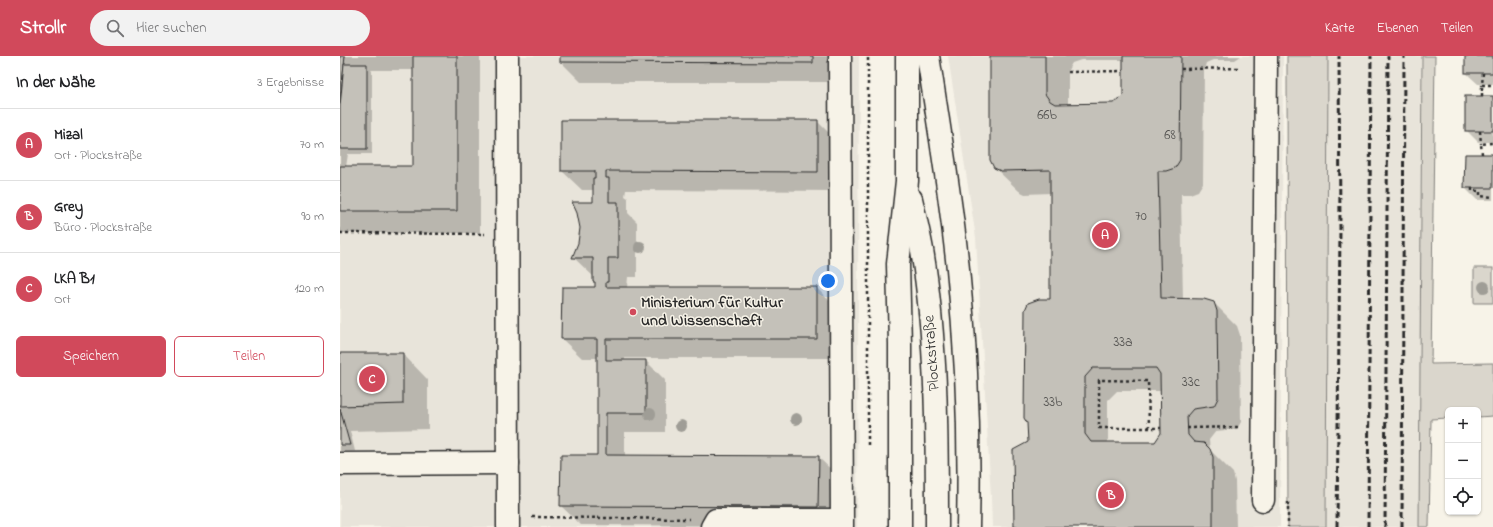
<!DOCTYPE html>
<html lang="de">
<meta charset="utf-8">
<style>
body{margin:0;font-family:"Indie Flower",sans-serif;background:#f2f2f2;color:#202124}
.controls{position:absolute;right:12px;bottom:12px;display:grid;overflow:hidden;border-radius:6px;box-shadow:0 1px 3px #0004}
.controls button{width:36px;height:36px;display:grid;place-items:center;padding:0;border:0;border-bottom:1px solid #e0e0e0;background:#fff;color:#202124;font:20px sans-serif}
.you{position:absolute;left:488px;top:225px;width:14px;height:14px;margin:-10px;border:3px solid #fff;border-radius:50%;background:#1a73e8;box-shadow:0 0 0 6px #1a73e833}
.badge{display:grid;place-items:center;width:26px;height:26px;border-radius:50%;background:#d1495b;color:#fff;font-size:13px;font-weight:700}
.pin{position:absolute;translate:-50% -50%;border:2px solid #fff;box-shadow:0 1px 4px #0006}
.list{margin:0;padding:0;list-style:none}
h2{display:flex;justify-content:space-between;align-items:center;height:52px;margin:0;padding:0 16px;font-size:17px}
h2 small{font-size:13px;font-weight:400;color:#757577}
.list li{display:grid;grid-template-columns:26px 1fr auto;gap:12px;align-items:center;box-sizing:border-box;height:72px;padding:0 16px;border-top:1px solid #e0e0e0}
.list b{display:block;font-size:15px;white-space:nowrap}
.list p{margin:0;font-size:13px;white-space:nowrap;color:#757577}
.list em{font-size:13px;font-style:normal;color:#757577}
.actions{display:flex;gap:8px;padding:12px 16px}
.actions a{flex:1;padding:9px 0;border:1px solid #d1495b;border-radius:6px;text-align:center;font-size:14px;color:#d1495b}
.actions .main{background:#d1495b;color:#fff}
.icon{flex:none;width:22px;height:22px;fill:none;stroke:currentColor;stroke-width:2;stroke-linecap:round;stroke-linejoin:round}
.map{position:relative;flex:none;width:1153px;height:471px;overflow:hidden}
header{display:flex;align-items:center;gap:24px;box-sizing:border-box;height:56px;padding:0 20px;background:#d1495b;color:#fff}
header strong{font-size:19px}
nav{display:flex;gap:22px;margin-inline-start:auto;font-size:14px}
.search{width:280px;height:36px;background:#f2f2f2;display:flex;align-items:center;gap:10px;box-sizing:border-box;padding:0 14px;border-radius:22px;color:#757577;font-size:15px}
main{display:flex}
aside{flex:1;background:#fff}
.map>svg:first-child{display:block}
.built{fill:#e8e4da}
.green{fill:#dad6cc;stroke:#82807c}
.shadow{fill:#0003;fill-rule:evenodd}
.building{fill:#c4c1b9;stroke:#2b2b2b;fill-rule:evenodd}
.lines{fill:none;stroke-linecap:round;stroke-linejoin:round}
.minor-casing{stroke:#2b2b2b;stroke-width:25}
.major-casing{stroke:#2b2b2b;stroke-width:25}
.path{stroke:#2b2b2b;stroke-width:2.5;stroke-dasharray:3 3;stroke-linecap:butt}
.minor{stroke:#f7f3e8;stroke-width:22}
.major{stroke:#f7f3e8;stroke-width:22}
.rail{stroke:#2b2b2b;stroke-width:3;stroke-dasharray:6 3;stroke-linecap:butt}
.tree{fill:#9f9d96}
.poi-dot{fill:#d1495b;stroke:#f7f3e8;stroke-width:1.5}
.labels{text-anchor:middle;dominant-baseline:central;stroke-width:3;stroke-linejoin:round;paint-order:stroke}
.number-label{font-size:14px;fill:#51504e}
.poi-label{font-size:16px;font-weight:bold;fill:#2b2b2b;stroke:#f7f3e8;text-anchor:start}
.street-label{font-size:16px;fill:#2b2b2b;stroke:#f7f3e8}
</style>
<header>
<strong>Strollr</strong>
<div class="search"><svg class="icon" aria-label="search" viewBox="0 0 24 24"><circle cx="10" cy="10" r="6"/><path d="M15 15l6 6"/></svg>Hier suchen</div>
<nav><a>Karte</a><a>Ebenen</a><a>Teilen</a></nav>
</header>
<main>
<aside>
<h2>In der Nähe<small>3 Ergebnisse</small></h2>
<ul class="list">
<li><span class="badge">A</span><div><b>Mizal</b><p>Ort · Plockstraße</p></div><em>70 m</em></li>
<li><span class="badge">B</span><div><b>Grey</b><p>Büro · Plockstraße</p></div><em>90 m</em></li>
<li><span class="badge">C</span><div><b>LKA B1</b><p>Ort</p></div><em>120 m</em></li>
</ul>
<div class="actions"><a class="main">Speichern</a><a>Teilen</a></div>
</aside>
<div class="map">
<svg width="1153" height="471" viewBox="0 0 1153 471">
<rect width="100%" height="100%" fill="#f7f3e8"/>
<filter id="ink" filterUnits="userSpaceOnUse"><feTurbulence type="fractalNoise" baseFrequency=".025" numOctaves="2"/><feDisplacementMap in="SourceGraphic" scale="8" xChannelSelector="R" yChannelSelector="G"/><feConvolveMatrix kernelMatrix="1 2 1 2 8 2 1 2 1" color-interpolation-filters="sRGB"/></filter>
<g filter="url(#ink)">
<g class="built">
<path d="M 0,0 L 519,0 L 517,471 L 0,471 Z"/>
<path d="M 608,0 L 943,0 L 940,471 L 652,471 L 651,441 L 636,182 Z"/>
<path d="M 988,0 L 1081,0 L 1080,471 L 986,471 Z"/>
</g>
<g class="green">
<path d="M 947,0 L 988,0 L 986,471 L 948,471 Z"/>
<path d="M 1082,0 L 1095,0 L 1091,308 L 1153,307 L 1153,360 L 1138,361 L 1138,354 L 1108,354 L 1108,362 L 1091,363 L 1089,471 L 1079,471 Z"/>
<rect x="1134" y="212" width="19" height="35"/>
</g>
<g class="shadow">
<path d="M 0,0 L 140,0 L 140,177 L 0,177 ZM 31,14 L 74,14 L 74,111 L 6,111 L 8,98 L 32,98 L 32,15 Z"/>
<path d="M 221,0 L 492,0 L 492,26 L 241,26 L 221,6 Z"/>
<path d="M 651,0 L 901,0 L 895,4 L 873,4 L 866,7 L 864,14 L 863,127 L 858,135 L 850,138 L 841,138 L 843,244 L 874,247 L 897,270 L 900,279 L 901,366 L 897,373 L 876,375 L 869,384 L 870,394 L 893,417 L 895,425 L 896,471 L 675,471 L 711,244 L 711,137 L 685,138 L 679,135 L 655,112 ZM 741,4 L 784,4 L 784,39 L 780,45 L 773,48 L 728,49 L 728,14 L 732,7 ZM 777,335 L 821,335 L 822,377 L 816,387 L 768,387 L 768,344 Z"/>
<path d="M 1126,0 L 1153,0 L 1153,28 L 1138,28 L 1126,17 Z"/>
<path d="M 1153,41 L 1153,86 L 1138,86 L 1126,74 Z"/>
<path d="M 477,65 L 497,85 L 497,135 L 286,134 L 285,140 L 288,142 L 288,157 L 297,166 L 297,221 L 288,221 L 287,232 L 477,232 L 496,252 L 497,302 L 285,302 L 285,305 L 306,305 L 325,324 L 325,376 L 285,376 L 285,400 L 478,401 L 498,420 L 498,470 L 241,469 L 221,450 L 258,400 L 258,302 L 242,302 L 222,283 L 256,232 L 254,221 L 233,201 L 254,147 L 254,134 L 242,134 L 222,115 Z"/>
<path d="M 1153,99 L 1153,144 L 1137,144 L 1125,132 Z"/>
<path d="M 0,298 L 63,298 L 88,324 L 88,373 L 10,375 L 15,395 L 0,395 Z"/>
</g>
<g class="building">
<path d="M 0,0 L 5,0 L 0,48 Z"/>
<path d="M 73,0 L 117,0 L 117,155 L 0,155 L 0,110 L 73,110 Z"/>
<path d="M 220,0 L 473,0 L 473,7 L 220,6 Z"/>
<path d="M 650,0 L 705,0 L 705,38 L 710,45 L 715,48 L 773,47 L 779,44 L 783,39 L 783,0 L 841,0 L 840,104 L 835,112 L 826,115 L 818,115 L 821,242 L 864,243 L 874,246 L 877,255 L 878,342 L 874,350 L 853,353 L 847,360 L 848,379 L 854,386 L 864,387 L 870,393 L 873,401 L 873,471 L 674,471 L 673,394 L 688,386 L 687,367 L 684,362 L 685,254 L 688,247 L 699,243 L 710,243 L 710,114 L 661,115 L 654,112 L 650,104 ZM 753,312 L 816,312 L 820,318 L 821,377 L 815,386 L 751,386 L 745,378 L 745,321 Z"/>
<rect x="1125" y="0" width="28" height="17"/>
<path d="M 4,8 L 27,8 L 27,93 L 0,93 L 0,50 Z"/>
<rect x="1125" y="40" width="28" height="35"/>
<path d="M 221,64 L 478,64 L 478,116 L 266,115 L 266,122 L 269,122 L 269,146 L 278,146 L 278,202 L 268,202 L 268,226 L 266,226 L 266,231 L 477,231 L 477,283 L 266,283 L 266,304 L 306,304 L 306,357 L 266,357 L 266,399 L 479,400 L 478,451 L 220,450 L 221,399 L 257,399 L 257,283 L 221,283 L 222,231 L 255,231 L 255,226 L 253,226 L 253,202 L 232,202 L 238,187 L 240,172 L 237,157 L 232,146 L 253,146 L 253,122 L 255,122 L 255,115 L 221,115 Z"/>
<path d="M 1125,98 L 1153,98 L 1153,132 L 1124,132 Z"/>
<path d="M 0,297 L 63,297 L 63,348 L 0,350 Z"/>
<path d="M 0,353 L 10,389 L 0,389 Z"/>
</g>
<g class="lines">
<g class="minor-casing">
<g id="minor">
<path d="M 167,0 L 168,471"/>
<path d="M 500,0 L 502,471"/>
<path d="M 0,408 L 168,407"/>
<path d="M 923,444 L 926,0"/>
<path d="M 372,471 L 376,464 L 501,464"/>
</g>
</g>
<g class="major-casing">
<g id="major">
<path d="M 588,0 C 599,71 611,142 618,213 C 627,299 630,385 628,471"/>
<path d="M 571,143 C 575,160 579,177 582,194 C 597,285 597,379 597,471"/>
<path d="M 560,471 L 560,288 L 558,208 L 567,125 L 567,0"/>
</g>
</g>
<g class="path">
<path d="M 841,13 L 901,12"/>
<path d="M 728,16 L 783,15"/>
<path d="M 1143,17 L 1142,29 L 1153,29"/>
<path d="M 1142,40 L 1142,29"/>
<path d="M 1140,75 L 1141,88"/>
<path d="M 1142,98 L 1141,88 L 1153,87"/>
<path d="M 1132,132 L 1132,135 L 1140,135 L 1140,140 L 1153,141"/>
<path d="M 0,177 L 145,178"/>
<path d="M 809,372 L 808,325 L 759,324 L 759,372 L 821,372"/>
<path d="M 847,372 L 901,371"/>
<path d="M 528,389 L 528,0"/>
<path d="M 948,446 L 948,471"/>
<path d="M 192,461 L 349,463"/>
</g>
<use href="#minor" class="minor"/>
<use href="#major" class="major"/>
<g class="rail">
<path d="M 997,471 L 1000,172 L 999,0"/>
<path d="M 1028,471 L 1031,0"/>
<path d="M 1045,471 L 1048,0"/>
<path d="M 1062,471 L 1064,0"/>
</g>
</g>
<g class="tree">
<circle cx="300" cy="191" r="6"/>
<circle cx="1144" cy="231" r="6"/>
<circle cx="310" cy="358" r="6"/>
<circle cx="456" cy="363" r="6"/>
<circle cx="341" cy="370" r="6"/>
</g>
</g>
<circle class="poi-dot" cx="293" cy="256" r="4"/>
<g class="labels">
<g class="number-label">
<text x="707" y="59">66b</text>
<text x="830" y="79">68</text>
<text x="801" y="160">70</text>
<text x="783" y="286">33a</text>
<text x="851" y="326">33c</text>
<text x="713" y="346">33b</text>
</g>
<g class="poi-label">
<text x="301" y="247">Ministerium für Kultur<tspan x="301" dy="18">und Wissenschaft</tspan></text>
</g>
<g class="street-label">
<text transform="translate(592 297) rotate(-94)">Plockstraße</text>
</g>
</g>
</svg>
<div class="controls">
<button>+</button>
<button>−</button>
<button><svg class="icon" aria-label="locate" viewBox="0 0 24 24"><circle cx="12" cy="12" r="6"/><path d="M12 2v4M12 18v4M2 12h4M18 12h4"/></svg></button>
</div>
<div class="you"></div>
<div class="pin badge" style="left:765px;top:179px">A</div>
<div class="pin badge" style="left:771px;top:439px">B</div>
<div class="pin badge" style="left:32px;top:323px">C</div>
</div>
</main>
